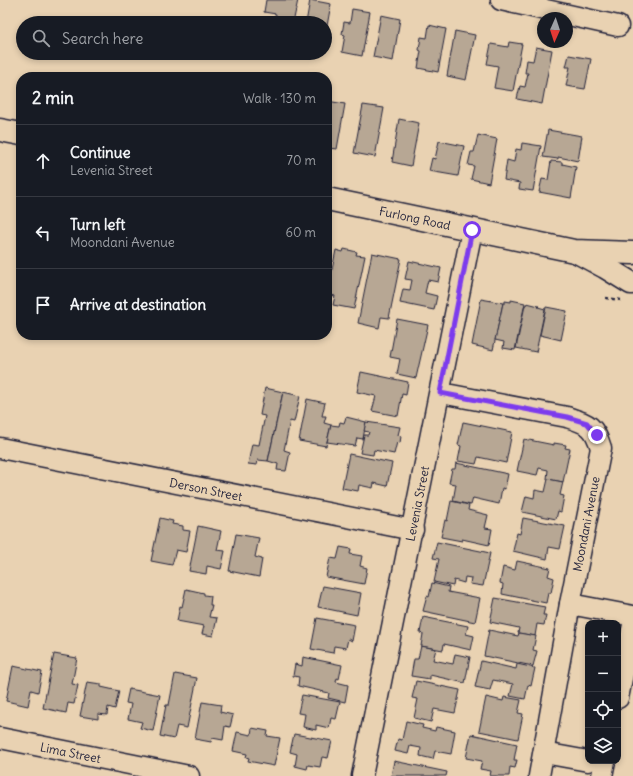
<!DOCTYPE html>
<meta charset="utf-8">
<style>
body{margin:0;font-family:Delius,sans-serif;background:#20242c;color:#f1f3f6}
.controls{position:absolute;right:12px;bottom:12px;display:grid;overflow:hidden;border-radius:8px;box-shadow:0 2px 6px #0003}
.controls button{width:36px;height:36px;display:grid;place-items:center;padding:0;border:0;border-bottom:1px solid #363941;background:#171b24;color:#f1f3f6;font:20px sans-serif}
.compass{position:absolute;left:537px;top:12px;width:36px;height:36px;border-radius:50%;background:#171b24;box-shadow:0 2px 6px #0003;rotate:183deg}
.stop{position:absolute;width:12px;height:12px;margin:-9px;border:3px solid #7c3aed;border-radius:50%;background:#fff}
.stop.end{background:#7c3aed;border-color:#fff;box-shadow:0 1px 4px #0008}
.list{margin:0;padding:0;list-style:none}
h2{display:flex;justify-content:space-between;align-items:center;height:52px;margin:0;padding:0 16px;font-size:17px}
h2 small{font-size:13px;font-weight:400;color:#9ea1a6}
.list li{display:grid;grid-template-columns:26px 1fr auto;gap:12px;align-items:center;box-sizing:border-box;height:72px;padding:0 16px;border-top:1px solid #363941}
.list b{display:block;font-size:15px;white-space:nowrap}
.list p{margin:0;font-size:13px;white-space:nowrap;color:#9ea1a6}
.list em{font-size:13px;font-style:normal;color:#9ea1a6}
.icon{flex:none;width:22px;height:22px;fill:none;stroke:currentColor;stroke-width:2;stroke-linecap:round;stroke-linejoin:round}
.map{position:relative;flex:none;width:633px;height:776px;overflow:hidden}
.search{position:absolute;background:#171b24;box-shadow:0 2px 6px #0003;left:16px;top:16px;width:316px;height:44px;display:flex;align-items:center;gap:10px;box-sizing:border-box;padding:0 14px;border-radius:22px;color:#9ea1a6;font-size:15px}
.panel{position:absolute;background:#171b24;box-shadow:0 2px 6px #0003;left:16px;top:72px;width:316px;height:268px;border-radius:16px}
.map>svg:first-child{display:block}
.building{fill:#b7a794;stroke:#22223b}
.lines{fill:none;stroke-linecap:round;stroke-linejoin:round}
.minor-casing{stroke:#22223b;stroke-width:23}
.major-casing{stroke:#22223b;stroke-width:25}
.path{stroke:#22223b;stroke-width:2.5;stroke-dasharray:3 3;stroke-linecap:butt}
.minor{stroke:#e9d2b2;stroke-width:20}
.major{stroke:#e9d2b2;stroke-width:22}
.route{stroke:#7c3aed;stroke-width:5}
.labels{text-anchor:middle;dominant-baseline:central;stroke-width:3;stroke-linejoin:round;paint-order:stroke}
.street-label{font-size:12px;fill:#22223b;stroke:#e9d2b2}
</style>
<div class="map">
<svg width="633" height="776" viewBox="0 0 633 776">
<rect width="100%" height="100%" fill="#e9d2b2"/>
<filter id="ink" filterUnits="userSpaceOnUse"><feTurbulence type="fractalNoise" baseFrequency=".025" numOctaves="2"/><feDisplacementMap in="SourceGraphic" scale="8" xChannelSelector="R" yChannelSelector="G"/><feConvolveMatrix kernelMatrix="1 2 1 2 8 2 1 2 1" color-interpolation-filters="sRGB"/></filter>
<g filter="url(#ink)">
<g class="building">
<path d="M 266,0 L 298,0 L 293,23 L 275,23 L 276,14 L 264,12 Z"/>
<path d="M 310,0 L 331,4 L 325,37 L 325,23 L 306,23 Z"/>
<path d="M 352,9 L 370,12 L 362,56 L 342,52 L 345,35 L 342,34 L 344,22 L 350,23 Z"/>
<path d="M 381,15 L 400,19 L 393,61 L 373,57 Z"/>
<path d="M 429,25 L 446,29 L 438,72 L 418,68 L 421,51 L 419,50 L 421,37 L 427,38 Z"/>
<path d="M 455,31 L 475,35 L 466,80 L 447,76 Z"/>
<path d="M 509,42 L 522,44 L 513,91 L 494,88 L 498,66 L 487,64 L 491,44 L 508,47 Z"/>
<path d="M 536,47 L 552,50 L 542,104 L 517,99 L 520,86 L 525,87 L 528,73 L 525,73 L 527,60 L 533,61 Z"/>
<path d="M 569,55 L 591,59 L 585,89 L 566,86 L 570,67 L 566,67 Z"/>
<path d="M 327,101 L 345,104 L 337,149 L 327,148 Z"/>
<path d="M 363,105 L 384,108 L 375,157 L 354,153 Z"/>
<path d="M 399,119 L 419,123 L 411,166 L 392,162 Z"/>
<path d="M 548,130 L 582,136 L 578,161 L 558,157 L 558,159 L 543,157 Z"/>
<path d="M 478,135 L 497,139 L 489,183 L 471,179 L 474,166 L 468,165 L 471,152 L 474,152 Z"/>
<path d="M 439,141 L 464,146 L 458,176 L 429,171 L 432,158 L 435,159 Z"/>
<path d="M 522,143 L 541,146 L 533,191 L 519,189 L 520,183 L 504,180 L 507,160 L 514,162 L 516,149 L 521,150 Z"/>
<path d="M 551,161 L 562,162 L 562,164 L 576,167 L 571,198 L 539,192 L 542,179 L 548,180 Z"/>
<path d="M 344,249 L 357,252 L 356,255 L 365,256 L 354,309 L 333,305 L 335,296 L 327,294 L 336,250 L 343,252 Z"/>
<path d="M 372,253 L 401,259 L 389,318 L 381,317 L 379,328 L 358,323 Z"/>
<path d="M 409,261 L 441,268 L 438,282 L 428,280 L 425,293 L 437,296 L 434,310 L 400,303 L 403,289 L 410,290 L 412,280 L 405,279 Z"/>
<path d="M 481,299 L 503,303 L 493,350 L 472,345 Z"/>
<path d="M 511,300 L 525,303 L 515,350 L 503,348 L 504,342 L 495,340 L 503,303 L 505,303 L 505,301 L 511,302 Z"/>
<path d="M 527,303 L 539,306 L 538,307 L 545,309 L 536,352 L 516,348 L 525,305 L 526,305 Z"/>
<path d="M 546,307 L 567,311 L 561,340 L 540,335 Z"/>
<path d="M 397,319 L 428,325 L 416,378 L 397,374 L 400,359 L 390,357 Z"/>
<path d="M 361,372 L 408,382 L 406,395 L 402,394 L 398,416 L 372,411 L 376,396 L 357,392 Z"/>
<path d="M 265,388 L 283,392 L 268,461 L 258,460 L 257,465 L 248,464 L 252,444 L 259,445 L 265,416 L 260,415 Z"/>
<path d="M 283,392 L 300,396 L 294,422 L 290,421 L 284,450 L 290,452 L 286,471 L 277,470 L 278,464 L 268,461 Z"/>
<path d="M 307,399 L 325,403 L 322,416 L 326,416 L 324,423 L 331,425 L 326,446 L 299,441 Z"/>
<path d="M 346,417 L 366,422 L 363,439 L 357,438 L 355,446 L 327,442 L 331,425 L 339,426 L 340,422 L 344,423 Z"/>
<path d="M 366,422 L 400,427 L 398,435 L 401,436 L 400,443 L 397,442 L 394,454 L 374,450 L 373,455 L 360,453 L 364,435 L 368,435 L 369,432 L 364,431 Z"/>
<path d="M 463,422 L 512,432 L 506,463 L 478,457 L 476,464 L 458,461 L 461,446 L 458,445 Z"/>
<path d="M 524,439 L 554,445 L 554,443 L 566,445 L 565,448 L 570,449 L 563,482 L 547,479 L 548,470 L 539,468 L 537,475 L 517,471 Z"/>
<path d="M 349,454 L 392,463 L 387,486 L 374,483 L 373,488 L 359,485 L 358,491 L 342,488 Z"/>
<path d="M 456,463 L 508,474 L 505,489 L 502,488 L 499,504 L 473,498 L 471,505 L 453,501 L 456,484 L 449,483 L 452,469 L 455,469 Z"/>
<path d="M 548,479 L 563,482 L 560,495 L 564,496 L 561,512 L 558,511 L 556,519 L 522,512 L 526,496 L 534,498 L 535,490 L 545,492 Z"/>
<path d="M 451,501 L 469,505 L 468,510 L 488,515 L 485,528 L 492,529 L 489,545 L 462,539 L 462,541 L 441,537 L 445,520 L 447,521 Z"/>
<path d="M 160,518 L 173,521 L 172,524 L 183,526 L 183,530 L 190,531 L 186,552 L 176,550 L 172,565 L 151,561 Z"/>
<path d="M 523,518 L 565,526 L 560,549 L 549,547 L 547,559 L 513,551 L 517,533 L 520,534 Z"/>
<path d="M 198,526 L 221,531 L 217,550 L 225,551 L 221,569 L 207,566 L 206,574 L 189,571 Z"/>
<path d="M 236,534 L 259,538 L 255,557 L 262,559 L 259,577 L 229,571 Z"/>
<path d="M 437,542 L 490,553 L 483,586 L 470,584 L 471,578 L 465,577 L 464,583 L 454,580 L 453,586 L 434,582 L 439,559 L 433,558 Z"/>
<path d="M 340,547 L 351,549 L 350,554 L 362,556 L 360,566 L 367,568 L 364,584 L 326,577 L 330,558 L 337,559 Z"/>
<path d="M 517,561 L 550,568 L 548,576 L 554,578 L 551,593 L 548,593 L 546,603 L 502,594 L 503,584 L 500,583 L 503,567 L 515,570 Z"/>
<path d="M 432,583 L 449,587 L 448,592 L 480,598 L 475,622 L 423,611 L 427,596 L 429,597 Z"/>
<path d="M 323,586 L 361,593 L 357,615 L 318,607 Z"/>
<path d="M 186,589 L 204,593 L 204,595 L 211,596 L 210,605 L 212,605 L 209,617 L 217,618 L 213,636 L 202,634 L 204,626 L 177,621 L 180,606 L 182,607 Z"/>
<path d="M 495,598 L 545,607 L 543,615 L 546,615 L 544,625 L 537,624 L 535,636 L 518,633 L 519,628 L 490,622 Z"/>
<path d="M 423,617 L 468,626 L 466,634 L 474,636 L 471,650 L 444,644 L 443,650 L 421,646 L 423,634 L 420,633 Z"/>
<path d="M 317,618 L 355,625 L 352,641 L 348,639 L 346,648 L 334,646 L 333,653 L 311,649 Z"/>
<path d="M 489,630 L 518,636 L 519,633 L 536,636 L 533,650 L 537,651 L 533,666 L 484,656 Z"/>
<path d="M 421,646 L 436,649 L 433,660 L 453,664 L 455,654 L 470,657 L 465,683 L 430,675 L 430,679 L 411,676 L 414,659 L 418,659 Z"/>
<path d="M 54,654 L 77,658 L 72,684 L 78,685 L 74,704 L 68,703 L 66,713 L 43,708 Z"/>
<path d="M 303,657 L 342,665 L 339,679 L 337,678 L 336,682 L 348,685 L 345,702 L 328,698 L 329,693 L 298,686 L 299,677 L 293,676 L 295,664 L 302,666 Z"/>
<path d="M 481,661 L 516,669 L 517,664 L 535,668 L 531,686 L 528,685 L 525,699 L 510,696 L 513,684 L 493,680 L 490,690 L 475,687 Z"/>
<path d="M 13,666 L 42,672 L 38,692 L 31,690 L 28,706 L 6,701 Z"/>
<path d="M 175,674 L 197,678 L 187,728 L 177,726 L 174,739 L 160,736 L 166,705 L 169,705 Z"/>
<path d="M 416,681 L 460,690 L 455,713 L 434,709 L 431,722 L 414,718 L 418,699 L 412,698 Z"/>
<path d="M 87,682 L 101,684 L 101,687 L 119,691 L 115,709 L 108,707 L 107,715 L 98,714 L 98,719 L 80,716 Z"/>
<path d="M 129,689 L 160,695 L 153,731 L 140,728 L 142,722 L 128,719 L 131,704 L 126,703 Z"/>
<path d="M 302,695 L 340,702 L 336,719 L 331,718 L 329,728 L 316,725 L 316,730 L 303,727 L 305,714 L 298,713 Z"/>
<path d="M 486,697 L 503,701 L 504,697 L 521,700 L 518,713 L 523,714 L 518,739 L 479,731 Z"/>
<path d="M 202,702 L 221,705 L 220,712 L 233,715 L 230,727 L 225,726 L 223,740 L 212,738 L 211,742 L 195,739 Z"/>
<path d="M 406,721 L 423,725 L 422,728 L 435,731 L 436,727 L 455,731 L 451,754 L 435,751 L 433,759 L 420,756 L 421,748 L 410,746 L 408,754 L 395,751 L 398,739 L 402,740 Z"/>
<path d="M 252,728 L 268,731 L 267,736 L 280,738 L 274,766 L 248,761 L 249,758 L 246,757 L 247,754 L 233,751 L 237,732 L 251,735 Z"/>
<path d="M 294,734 L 332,741 L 328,758 L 322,757 L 320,767 L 308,765 L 307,769 L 295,766 L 297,754 L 290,752 Z"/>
<path d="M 471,734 L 517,744 L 514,760 L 517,760 L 515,768 L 510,767 L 509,776 L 490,776 L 491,771 L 480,769 L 482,761 L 466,758 Z"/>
<path d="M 394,761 L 447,772 L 446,776 L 391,776 Z"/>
</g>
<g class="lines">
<g class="minor-casing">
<g id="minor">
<path d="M 501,0 L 618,26"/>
<path d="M 441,393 L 567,417 C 588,424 594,425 601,448 L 570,604 L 539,776"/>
<path id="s1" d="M 0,448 L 413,530"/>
<path d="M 570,604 L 633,616"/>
<path d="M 618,698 L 633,625"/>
<path id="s2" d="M 0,738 L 189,776"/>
<path d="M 544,753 L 588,761"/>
<path id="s3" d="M 362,776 L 472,230"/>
<path d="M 602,776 L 605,761"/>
</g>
</g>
<g class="major-casing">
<g id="major">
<path d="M 0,130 L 21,134"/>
<path id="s4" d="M 327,199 L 574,251 L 633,253"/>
<path d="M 579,253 L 605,267 L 631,283"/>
</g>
</g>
<path class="path" d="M 606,298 L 621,300"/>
<use href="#minor" class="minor"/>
<use href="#major" class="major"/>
</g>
</g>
<g class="lines" filter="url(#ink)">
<path class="route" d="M 472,230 L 440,393 L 567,417 L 587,423 L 597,435"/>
</g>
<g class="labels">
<g class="street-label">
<text stroke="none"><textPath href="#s4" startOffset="90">Furlong Road</textPath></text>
<text stroke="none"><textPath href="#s1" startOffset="210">Derson Street</textPath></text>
<text stroke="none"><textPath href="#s3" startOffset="278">Levenia Street</textPath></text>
<text transform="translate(586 524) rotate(-79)">Moondani Avenue</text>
<text stroke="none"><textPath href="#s2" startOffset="72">Lima Street</textPath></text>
</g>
</g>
</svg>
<div class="controls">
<button>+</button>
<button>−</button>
<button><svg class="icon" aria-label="locate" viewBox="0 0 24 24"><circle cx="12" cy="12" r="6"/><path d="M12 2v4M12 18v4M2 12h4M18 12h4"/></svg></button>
<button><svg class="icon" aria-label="layers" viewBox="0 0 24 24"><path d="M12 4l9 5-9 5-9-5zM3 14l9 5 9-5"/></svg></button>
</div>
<svg class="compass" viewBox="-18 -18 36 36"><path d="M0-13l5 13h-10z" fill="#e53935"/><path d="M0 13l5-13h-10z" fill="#9ea1a6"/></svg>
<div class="stop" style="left:472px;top:230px"></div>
<div class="stop end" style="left:597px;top:435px"></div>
<div class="search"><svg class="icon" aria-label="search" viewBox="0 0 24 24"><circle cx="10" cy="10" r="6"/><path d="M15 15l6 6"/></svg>Search here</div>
<section class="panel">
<h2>2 min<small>Walk · 130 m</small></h2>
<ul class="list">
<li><svg class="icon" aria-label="ahead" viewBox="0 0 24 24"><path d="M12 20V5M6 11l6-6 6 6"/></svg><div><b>Continue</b><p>Levenia Street</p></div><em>70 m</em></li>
<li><svg class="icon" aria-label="left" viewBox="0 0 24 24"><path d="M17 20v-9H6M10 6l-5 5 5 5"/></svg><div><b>Turn left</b><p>Moondani Avenue</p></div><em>60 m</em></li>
<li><svg class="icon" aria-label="arrive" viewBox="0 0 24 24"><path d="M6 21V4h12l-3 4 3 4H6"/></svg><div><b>Arrive at destination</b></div></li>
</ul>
</section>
</div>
